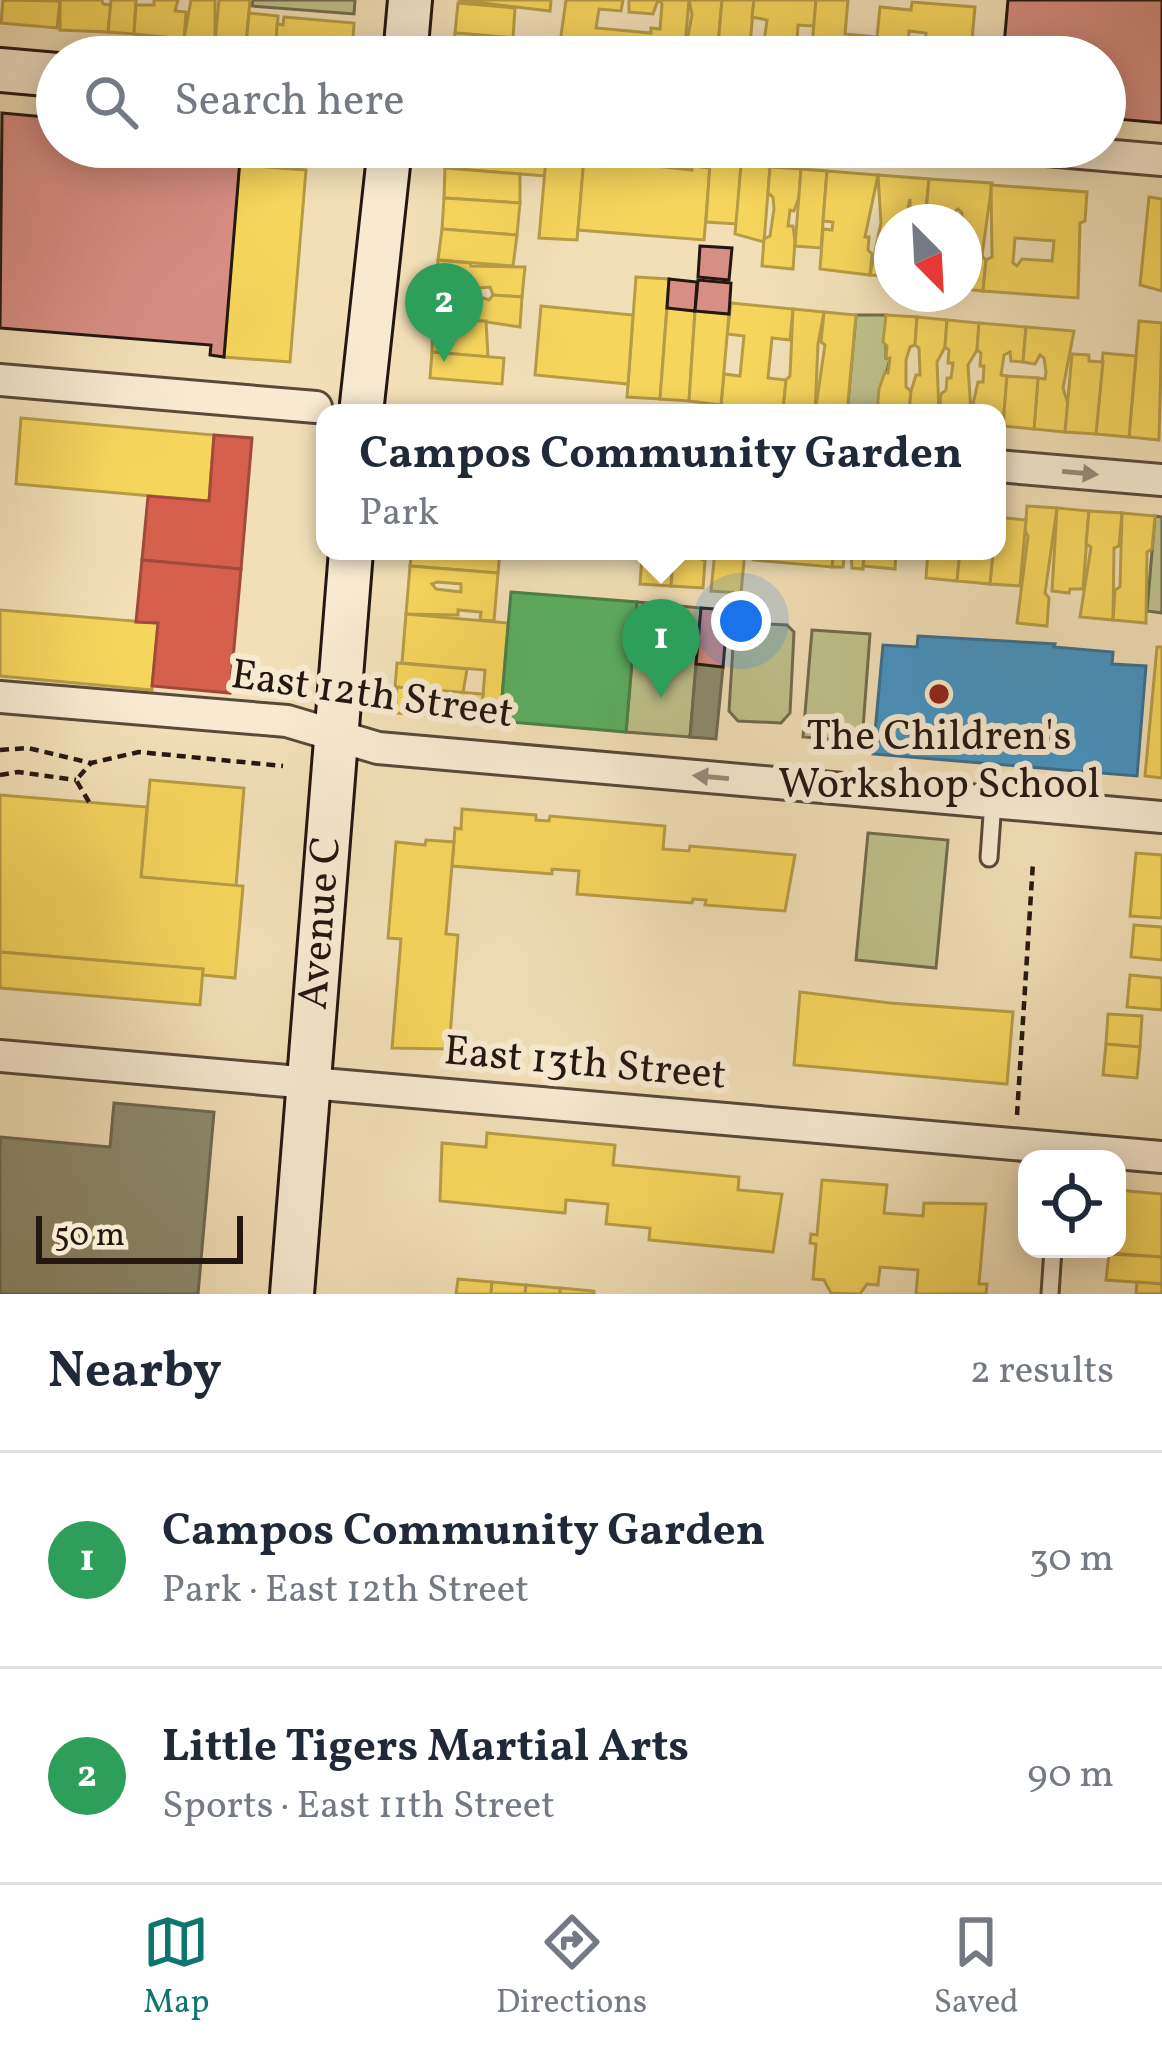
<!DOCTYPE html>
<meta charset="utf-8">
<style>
body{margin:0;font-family:Vollkorn,serif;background:#f2f2f3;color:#1f2937}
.controls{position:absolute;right:36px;bottom:36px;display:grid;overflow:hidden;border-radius:24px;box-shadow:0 6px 30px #0003}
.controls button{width:108px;height:108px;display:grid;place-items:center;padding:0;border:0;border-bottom:3px solid #e0e1e3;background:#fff;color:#1f2937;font:60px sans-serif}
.compass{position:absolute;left:874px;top:204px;width:108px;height:108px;border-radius:50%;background:#fff;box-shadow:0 6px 30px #0003;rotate:156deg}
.scale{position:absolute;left:36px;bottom:30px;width:207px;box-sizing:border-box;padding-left:12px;border:6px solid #241711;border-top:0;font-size:33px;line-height:42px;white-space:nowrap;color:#241711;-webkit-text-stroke:9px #f7ead0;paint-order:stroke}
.you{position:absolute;left:741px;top:621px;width:42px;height:42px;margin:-30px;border:9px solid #fff;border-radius:50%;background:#1a73e8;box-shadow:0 0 0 18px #1a73e833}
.badge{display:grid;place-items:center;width:78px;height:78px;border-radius:50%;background:#0f766e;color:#fff;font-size:39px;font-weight:700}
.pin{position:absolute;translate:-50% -99px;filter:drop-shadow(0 3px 6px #0008)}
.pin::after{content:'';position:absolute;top:63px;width:42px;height:36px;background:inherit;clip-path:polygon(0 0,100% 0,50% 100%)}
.popup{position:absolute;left:316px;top:404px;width:690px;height:156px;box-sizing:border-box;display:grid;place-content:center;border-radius:24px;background:#fff;filter:drop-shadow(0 3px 9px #0005);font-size:39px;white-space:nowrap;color:#747a83}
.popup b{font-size:45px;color:#1f2937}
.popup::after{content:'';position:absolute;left:50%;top:100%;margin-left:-24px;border:24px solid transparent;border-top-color:#fff}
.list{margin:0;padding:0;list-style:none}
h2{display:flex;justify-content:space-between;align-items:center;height:156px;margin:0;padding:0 48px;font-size:51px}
h2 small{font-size:39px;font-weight:400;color:#747a83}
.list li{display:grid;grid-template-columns:78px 1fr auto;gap:36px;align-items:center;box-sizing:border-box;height:216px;padding:0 48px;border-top:3px solid #e0e1e3}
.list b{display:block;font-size:45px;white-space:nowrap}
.list p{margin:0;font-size:39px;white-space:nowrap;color:#747a83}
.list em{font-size:39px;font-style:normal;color:#747a83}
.icon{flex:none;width:66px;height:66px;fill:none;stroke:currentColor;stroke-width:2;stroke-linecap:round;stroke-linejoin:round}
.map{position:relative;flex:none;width:1162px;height:1294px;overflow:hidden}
.search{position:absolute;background:#fff;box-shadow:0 6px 30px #0003;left:36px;right:36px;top:36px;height:132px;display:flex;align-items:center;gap:30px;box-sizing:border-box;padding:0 42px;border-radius:66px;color:#747a83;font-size:45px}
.sheet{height:588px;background:#fff}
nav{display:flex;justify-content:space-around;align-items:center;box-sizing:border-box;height:168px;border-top:3px solid #e0e1e3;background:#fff;font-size:33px;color:#747a83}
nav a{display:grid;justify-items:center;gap:6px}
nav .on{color:#0f766e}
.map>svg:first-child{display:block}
.green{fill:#bec18c;stroke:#716c4e;stroke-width:3}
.homes{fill:#f6d55c;stroke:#b79c46;stroke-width:3;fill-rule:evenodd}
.shops{fill:#d6604d;stroke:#a14a3b;stroke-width:3}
.schools{fill:#4393c3;stroke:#3a6e8e;stroke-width:3}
.public{fill:#5aae61;stroke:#4a8149;stroke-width:3}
.industry{fill:#8c8c6e;stroke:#6d6952;stroke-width:3}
.building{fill:#d78e83;stroke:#241711;stroke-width:3}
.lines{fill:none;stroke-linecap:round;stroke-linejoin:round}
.lane-casing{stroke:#58493a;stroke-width:21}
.street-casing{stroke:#58493a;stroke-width:36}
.secondary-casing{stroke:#241711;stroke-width:48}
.path{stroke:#241711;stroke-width:4.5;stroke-dasharray:9 6;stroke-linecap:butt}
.lane{stroke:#f7ead0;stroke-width:15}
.street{stroke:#f7ead0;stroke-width:30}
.secondary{stroke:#f7ead0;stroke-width:42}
.oneway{fill:#988b7a}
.poi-dot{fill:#8f2418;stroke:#f7ead0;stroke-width:4.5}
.labels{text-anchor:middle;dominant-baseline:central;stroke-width:12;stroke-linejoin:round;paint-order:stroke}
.street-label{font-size:42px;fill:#241711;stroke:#f7ead0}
.poi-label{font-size:42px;fill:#241711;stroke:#f7ead0}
</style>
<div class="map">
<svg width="1162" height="1294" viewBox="0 0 1162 1294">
<rect width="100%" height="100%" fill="#f2dfb7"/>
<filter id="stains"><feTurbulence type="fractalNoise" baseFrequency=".00167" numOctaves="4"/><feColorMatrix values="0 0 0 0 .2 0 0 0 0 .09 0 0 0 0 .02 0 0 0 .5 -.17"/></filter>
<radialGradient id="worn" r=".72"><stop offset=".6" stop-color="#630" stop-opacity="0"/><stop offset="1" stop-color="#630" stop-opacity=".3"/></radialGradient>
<g class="green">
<path d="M 253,0 L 355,0 L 354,14 L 252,6 Z"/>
<path d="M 856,315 L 886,315 L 886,358 L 890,358 L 877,413 L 847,413 Z"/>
<path d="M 1155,516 L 1162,517 L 1162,613 L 1147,611 Z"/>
<path d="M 637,602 L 701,608 L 690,737 L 626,732 Z"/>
<path d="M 743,623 L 787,625 L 794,632 L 790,713 L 781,723 L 738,721 L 729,711 L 734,630 Z"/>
<path d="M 812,630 L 870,634 L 862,742 L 803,737 Z"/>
<path d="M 868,833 L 948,840 L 936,968 L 856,960 Z"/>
</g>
<g class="homes">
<path d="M 3,0 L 60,1 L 57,28 L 1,23 Z"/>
<path d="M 60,0 L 102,0 L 103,4 L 111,5 L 108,32 L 60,30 Z"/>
<path d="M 111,0 L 136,0 L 134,34 L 108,32 Z"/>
<path d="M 154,0 L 178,0 L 175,11 L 186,12 L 184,39 L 134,34 L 136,5 L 154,5 Z"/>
<path d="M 191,0 L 215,0 L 215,41 L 184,39 Z"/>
<path d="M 219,0 L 250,0 L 246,44 L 215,41 Z"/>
<path d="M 458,0 L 551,0 L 550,11 Z"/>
<path d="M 566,0 L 623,0 L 621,11 L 599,9 L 596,28 L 651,33 L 651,28 L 660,29 L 662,4 L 659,0 L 689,0 L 684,57 L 558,57 Z"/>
<path d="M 658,0 L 653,14 L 629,12 L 629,0 Z"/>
<path d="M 689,0 L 722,0 L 717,57 L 684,57 L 692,15 Z"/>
<path d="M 722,0 L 754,0 L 749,57 L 717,57 Z"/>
<path d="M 754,0 L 816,0 L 814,26 L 798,25 L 796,57 L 762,57 L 767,20 L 752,17 Z"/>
<path d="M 816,0 L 848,0 L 845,34 L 877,37 L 880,7 L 911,10 L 912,2 L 975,7 L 972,40 L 956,39 L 954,57 L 924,57 L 926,33 L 909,31 L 907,57 L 811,57 Z"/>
<path d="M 458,3 L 515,8 L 513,38 L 455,33 Z"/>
<path d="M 249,13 L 278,16 L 276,46 L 246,44 Z"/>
<path d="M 284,17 L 354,23 L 352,53 L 276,46 L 277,24 L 283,25 Z"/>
<path d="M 455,33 L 516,38 L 517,57 L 453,57 Z"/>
<path d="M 972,37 L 1005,40 L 1003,57 L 970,57 Z"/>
<path d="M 447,147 L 547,147 L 545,176 L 445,168 Z"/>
<path d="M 547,147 L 585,149 L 577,240 L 539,238 Z"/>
<path d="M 584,158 L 692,170 L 692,166 L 710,168 L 704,240 L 578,230 Z"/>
<path d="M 710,162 L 741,164 L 737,224 L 706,222 Z"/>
<path d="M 239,165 L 306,170 L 290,362 L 224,357 Z"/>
<path d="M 741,165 L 770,167 L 764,242 L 735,234 Z"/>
<path d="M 770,167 L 801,169 L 799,197 L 794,211 L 790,210 L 788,226 L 793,226 L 795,242 L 793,269 L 762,266 L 764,239 L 770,236 L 774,209 L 773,197 L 768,193 Z"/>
<path d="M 445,168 L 520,174 L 520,203 L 444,198 Z"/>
<path d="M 801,169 L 827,171 L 821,248 L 795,246 Z"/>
<path d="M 827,171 L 878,175 L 865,237 L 869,237 L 868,250 L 872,254 L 870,275 L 820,269 L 823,229 L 832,230 L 833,222 L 823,221 Z"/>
<path d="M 878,175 L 929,179 L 925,222 L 910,222 L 910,199 L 905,222 L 892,222 L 892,276 L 870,275 L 881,223 Z"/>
<path d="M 929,179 L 992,183 L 982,256 L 986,260 L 983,291 L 964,289 L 962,213 L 958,209 L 954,212 L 953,222 L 930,222 L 930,215 L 926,211 Z"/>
<path d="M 991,185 L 1087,192 L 1085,221 L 1080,223 L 1078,298 L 983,291 L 986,260 L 992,257 ZM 1015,238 L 1054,241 L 1052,261 L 1022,259 L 1017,266 L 1013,263 Z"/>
<path d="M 1149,197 L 1162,199 L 1162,291 L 1140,285 Z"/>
<path d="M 444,198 L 520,203 L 517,235 L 442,229 Z"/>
<path d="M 442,229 L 517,235 L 513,266 L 438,260 Z"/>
<path d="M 438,260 L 470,263 L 471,266 L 525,267 L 522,297 L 493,295 L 490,287 L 470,289 L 467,293 L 436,291 Z"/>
<path d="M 636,277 L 669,279 L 660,399 L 627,397 Z"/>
<path d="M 436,291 L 467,293 L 489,300 L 493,295 L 522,297 L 520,327 L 467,319 L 433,320 Z"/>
<path d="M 731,303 L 793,309 L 790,340 L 772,338 L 768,378 L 786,380 L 783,411 L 721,405 L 724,374 L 740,376 L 744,336 L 727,334 Z"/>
<path d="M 541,306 L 633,315 L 628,384 L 535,375 Z"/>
<path d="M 667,308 L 695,311 L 689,401 L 660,399 Z"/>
<path d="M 793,309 L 824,312 L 818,344 L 815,413 L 783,411 L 786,380 L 790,376 Z"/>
<path d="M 695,311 L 729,314 L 721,405 L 689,401 Z"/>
<path d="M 824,312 L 856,315 L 847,413 L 815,413 L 825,345 L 821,342 Z"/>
<path d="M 886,315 L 917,317 L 915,345 L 910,347 L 906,360 L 906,387 L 911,391 L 909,413 L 877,413 L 879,389 L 885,372 L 888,373 L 890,358 L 886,358 L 887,346 L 883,342 Z"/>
<path d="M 917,317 L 947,320 L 945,347 L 937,362 L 939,413 L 909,413 L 911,391 L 916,375 L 920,375 L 919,348 L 915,345 Z"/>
<path d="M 433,320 L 486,321 L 488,357 L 432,352 Z"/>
<path d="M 947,320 L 979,323 L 977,350 L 968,365 L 971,413 L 939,413 L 941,394 L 946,390 L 947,378 L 951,378 L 953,363 L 948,363 L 949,350 L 945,347 Z"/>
<path d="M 1139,321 L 1162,323 L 1159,440 L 1129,437 Z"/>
<path d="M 979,323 L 1026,327 L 1023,362 L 1011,361 L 1010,352 L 1004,355 L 1001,375 L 1007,376 L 1003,426 L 997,426 L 997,413 L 971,413 L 978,382 L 983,382 L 984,366 L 980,366 L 981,353 L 977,350 Z"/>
<path d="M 1026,327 L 1074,331 L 1063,388 L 1068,404 L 1065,432 L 1034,429 L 1038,378 L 1045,379 L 1046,372 L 1044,358 L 1040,355 L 1035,364 L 1023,362 Z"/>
<path d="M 432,352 L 504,358 L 502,384 L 430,378 Z"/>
<path d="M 1103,353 L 1136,356 L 1129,437 L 1096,434 Z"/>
<path d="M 1072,354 L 1089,355 L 1089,361 L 1103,362 L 1096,434 L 1065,432 Z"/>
<path d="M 1007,376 L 1038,378 L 1034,429 L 1003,426 Z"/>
<path d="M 21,418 L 214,435 L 209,501 L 16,484 Z"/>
<path d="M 1027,506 L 1057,508 L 1045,593 L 1049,598 L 1047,626 L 1017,623 L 1028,536 L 1025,531 Z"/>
<path d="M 1057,508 L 1089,511 L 1083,589 L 1070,589 L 1069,593 L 1052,591 Z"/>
<path d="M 1089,511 L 1122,513 L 1119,546 L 1114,548 L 1113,620 L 1080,617 L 1091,547 L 1086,544 Z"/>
<path d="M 1122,513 L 1155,516 L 1152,549 L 1147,552 L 1146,623 L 1113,620 L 1115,590 L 1120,587 Z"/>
<path d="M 997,517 L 1026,520 L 1020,586 L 990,584 L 993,551 L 997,551 Z"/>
<path d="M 412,551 L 464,556 L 464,551 L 500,551 L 498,573 L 410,566 Z"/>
<path d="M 646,551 L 670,551 L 673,559 L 671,586 L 640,584 L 642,556 Z"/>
<path d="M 678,551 L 701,551 L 701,559 L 705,561 L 703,588 L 671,586 L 673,559 Z"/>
<path d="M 715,551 L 745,551 L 741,593 L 711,591 Z"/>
<path d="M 753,551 L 834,551 L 832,567 L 753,560 Z"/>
<path d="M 834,551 L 845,551 L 843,567 L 832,567 Z"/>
<path d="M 851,551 L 865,551 L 863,569 L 852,568 Z"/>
<path d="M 865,551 L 896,551 L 895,569 L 863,566 Z"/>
<path d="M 896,551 L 928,551 L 928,557 L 896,555 Z"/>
<path d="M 928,551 L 960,551 L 957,581 L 926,578 Z"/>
<path d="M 960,551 L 993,551 L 990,584 L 957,581 Z"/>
<path d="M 410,566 L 498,573 L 494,621 L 480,620 L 481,612 L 458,610 L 458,615 L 406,614 ZM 437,582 L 461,584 L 461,592 L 436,589 L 432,584 Z"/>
<path d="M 0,610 L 158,623 L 152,690 L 0,676 Z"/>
<path d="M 406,614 L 508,623 L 500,721 L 481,720 L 485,670 L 402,663 Z"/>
<path d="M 1157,647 L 1162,647 L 1162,778 L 1145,776 Z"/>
<path d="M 397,663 L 467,669 L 463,693 L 395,687 Z"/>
<path d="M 397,687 L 483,694 L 481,720 L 395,713 Z"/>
<path d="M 150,780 L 244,788 L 236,886 L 141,877 Z"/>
<path d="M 0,795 L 147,807 L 141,877 L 243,886 L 235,978 L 202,975 L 203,969 L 0,952 Z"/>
<path d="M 462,809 L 536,815 L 536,820 L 549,821 L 550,816 L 665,826 L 663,849 L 689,851 L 690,846 L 795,855 L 785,911 L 705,905 L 706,900 L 693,899 L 692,903 L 577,894 L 579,871 L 552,869 L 552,874 L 452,866 L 455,828 L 461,829 Z"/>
<path d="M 426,840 L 454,842 L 446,934 L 458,935 L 449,1049 L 392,1048 L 401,939 L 388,938 L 396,842 L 425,845 Z"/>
<path d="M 1136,853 L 1162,855 L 1162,918 L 1130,916 Z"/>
<path d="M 1134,925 L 1162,927 L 1162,960 L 1131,957 Z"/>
<path d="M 0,952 L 203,969 L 200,1005 L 0,988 Z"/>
<path d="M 1130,975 L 1162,978 L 1162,1010 L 1127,1007 Z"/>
<path d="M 800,992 L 890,1003 L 1013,1012 L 1007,1084 L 794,1065 Z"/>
<path d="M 1108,1014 L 1142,1016 L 1140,1047 L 1106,1044 Z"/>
<path d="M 1106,1044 L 1140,1047 L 1137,1078 L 1103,1075 Z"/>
<path d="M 487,1133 L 615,1145 L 613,1165 L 739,1177 L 738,1190 L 782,1194 L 773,1252 L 649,1240 L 650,1228 L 606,1224 L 608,1204 L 566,1200 L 565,1213 L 440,1201 L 442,1143 L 486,1147 Z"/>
<path d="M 822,1180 L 887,1185 L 884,1213 L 923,1216 L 924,1203 L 986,1204 L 979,1284 L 987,1284 L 986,1294 L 916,1294 L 918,1270 L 880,1267 L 878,1285 L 867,1284 L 860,1294 L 831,1293 L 824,1280 L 813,1279 L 816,1244 L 810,1243 L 811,1234 L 817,1235 Z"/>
<path d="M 1117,1190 L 1162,1194 L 1162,1257 L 1095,1252 L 1096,1249 L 1117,1249 Z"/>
<path d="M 1109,1254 L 1162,1257 L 1162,1284 L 1106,1280 Z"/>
<path d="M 458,1279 L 492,1282 L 491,1294 L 456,1294 Z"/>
<path d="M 492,1282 L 526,1285 L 525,1294 L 491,1294 Z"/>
<path d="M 1137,1282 L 1162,1284 L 1162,1294 L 1136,1294 Z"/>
<path d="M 526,1285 L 560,1288 L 560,1294 L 525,1294 Z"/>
<path d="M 560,1288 L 594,1291 L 594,1294 L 560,1294 Z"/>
</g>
<g class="shops">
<path d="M 518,38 L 559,42 L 558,57 L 517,57 Z"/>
<path d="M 214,435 L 252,438 L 241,569 L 142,560 L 148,496 L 209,501 Z"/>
<path d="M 142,560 L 241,569 L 230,693 L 152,686 L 158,623 L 136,622 Z"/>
</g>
<path class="schools" d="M 918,636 L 1055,644 L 1054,647 L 1113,652 L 1112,664 L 1146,666 L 1137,776 L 873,754 L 883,645 L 917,647 Z"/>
<path class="public" d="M 511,592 L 637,602 L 626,732 L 500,721 Z"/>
<g class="industry">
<path d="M 696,664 L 723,667 L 716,739 L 690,737 Z"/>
<path d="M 114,1103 L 214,1112 L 198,1294 L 0,1294 L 0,1137 L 110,1147 Z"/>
</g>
<g class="building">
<path d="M 1008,0 L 1162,0 L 1162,123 L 1105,118 L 1105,57 L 1003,57 Z"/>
<path d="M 2,113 L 57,118 L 57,147 L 241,147 L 224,357 L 210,355 L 211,345 L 0,328 Z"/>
<path d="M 700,246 L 732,248 L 729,280 L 698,277 Z"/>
<path d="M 669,279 L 697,282 L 695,311 L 667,308 Z"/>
<path d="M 698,280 L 731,283 L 729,314 L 695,311 Z"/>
<path d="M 701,608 L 728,610 L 723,667 L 696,664 Z"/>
</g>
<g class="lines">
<g class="lane-casing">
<g id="lane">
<path d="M 989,858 L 993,801"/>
<path d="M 1050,1294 L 1053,1249"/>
</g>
</g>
<g class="street-casing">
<g id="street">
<path d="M 1010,147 L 1162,160"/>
<path d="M 0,380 L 316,407"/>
<path d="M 997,466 L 1162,480"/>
<path d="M 0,697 L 287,721 L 378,748 L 1162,817"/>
<path d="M 0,1056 L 1162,1157"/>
</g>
</g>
<g class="secondary-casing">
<g id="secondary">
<path d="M 405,57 L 410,0"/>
<path d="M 0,70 L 57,75"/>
<path d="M 361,413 L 390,147"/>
<path id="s1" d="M 292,1294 L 351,551"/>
</g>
</g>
<g class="path">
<path d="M 0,750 L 28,748 L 91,763 L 139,752 L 283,766"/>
<path d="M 0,775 L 18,772 L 76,780"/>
<path d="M 89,802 L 76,780 L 91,763"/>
<path d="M 1017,1115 L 1033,862"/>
</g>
<use href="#lane" class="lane"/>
<use href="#street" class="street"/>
<use href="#secondary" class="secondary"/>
</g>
<defs><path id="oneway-solid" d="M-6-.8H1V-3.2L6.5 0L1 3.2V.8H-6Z" transform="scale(3)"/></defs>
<g class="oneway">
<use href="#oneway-solid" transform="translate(1080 473) rotate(5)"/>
<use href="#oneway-solid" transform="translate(711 777) rotate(-175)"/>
</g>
<circle class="poi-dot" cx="939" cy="694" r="12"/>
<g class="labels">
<g class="street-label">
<text transform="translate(372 696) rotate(8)">East 12th Street</text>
<text stroke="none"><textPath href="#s1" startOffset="372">Avenue C</textPath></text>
<text transform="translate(585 1065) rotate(5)">East 13th Street</text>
</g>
<g class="poi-label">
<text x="939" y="738">The Children's<tspan x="939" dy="48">Workshop School</tspan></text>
</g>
</g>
<rect width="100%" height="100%" filter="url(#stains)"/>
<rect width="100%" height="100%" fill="url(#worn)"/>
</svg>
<div class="controls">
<button><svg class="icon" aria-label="locate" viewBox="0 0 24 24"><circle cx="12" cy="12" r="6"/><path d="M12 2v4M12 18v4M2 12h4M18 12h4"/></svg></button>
</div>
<svg class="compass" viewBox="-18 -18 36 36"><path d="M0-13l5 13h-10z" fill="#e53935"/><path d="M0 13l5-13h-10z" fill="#747a83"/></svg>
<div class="scale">50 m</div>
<div class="you"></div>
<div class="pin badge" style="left:661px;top:698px;background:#2e9e5b">1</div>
<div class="popup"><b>Campos Community Garden</b>Park</div>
<div class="pin badge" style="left:444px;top:362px;background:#2e9e5b">2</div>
<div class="search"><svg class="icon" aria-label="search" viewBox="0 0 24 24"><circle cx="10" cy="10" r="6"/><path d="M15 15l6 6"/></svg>Search here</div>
</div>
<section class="sheet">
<h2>Nearby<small>2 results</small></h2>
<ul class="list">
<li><span class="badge" style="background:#2e9e5b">1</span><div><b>Campos Community Garden</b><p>Park · East 12th Street</p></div><em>30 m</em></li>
<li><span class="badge" style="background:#2e9e5b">2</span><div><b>Little Tigers Martial Arts</b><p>Sports · East 11th Street</p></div><em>90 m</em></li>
</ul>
</section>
<nav>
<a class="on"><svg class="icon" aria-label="map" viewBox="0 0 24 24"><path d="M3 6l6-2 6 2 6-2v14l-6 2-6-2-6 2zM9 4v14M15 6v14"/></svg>Map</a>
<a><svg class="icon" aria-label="directions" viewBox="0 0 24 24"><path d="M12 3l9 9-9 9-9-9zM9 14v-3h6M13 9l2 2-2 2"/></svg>Directions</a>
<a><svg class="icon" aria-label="saved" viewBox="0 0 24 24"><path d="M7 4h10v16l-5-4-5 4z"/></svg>Saved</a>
</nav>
